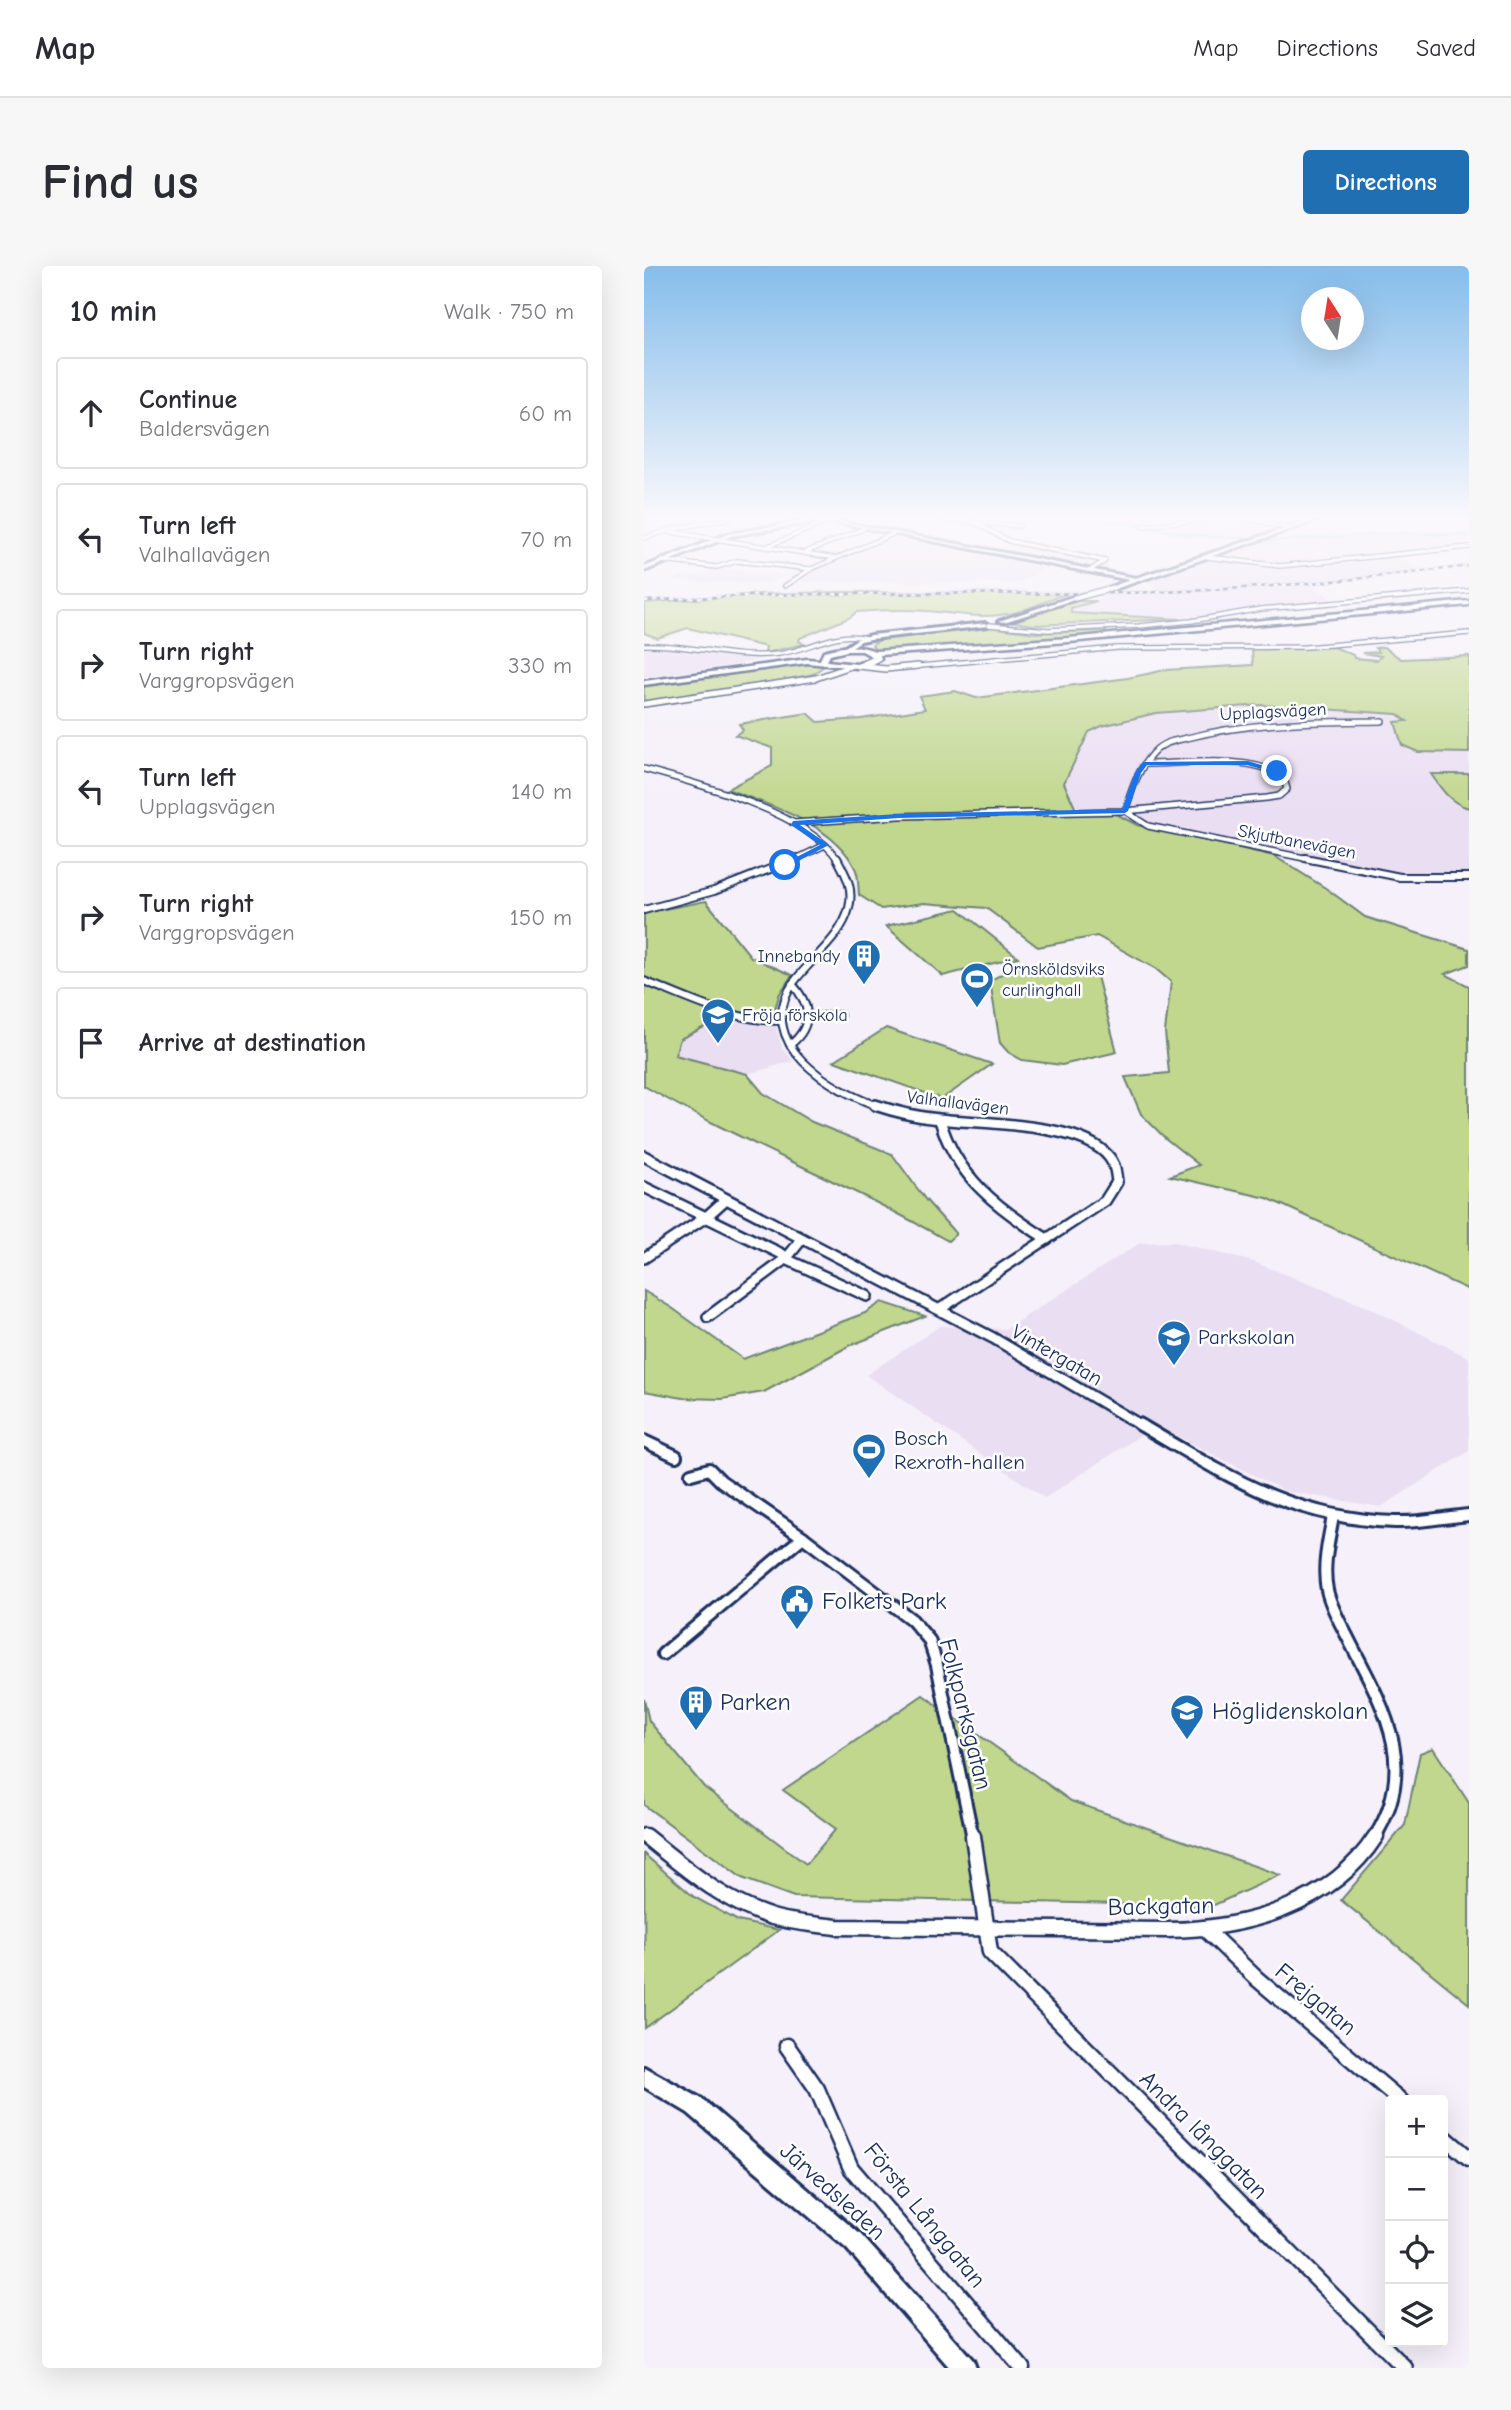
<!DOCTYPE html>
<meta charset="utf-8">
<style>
body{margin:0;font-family:"Comic Neue",sans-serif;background:#f7f7f7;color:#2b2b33}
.controls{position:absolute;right:21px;bottom:21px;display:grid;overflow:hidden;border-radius:7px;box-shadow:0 7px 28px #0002}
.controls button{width:63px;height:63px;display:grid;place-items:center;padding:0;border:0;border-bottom:2px solid #e1e1e2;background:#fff;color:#2b2b33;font:35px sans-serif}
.compass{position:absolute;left:657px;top:21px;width:63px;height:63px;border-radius:50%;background:#fff;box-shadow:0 7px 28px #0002;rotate:348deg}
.stop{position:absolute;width:21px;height:21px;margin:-16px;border:5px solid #1a73e8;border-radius:50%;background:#fff}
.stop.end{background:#1a73e8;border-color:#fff;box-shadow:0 2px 7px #0008}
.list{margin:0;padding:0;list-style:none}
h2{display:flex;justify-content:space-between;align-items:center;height:91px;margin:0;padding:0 28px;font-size:30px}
h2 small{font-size:23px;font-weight:400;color:#7c7c81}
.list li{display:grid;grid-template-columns:46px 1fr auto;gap:21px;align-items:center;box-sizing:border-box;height:112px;margin:0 14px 14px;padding:0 14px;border:2px solid #e1e1e2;border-radius:7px}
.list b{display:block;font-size:26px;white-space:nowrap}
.list p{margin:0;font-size:23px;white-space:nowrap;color:#7c7c81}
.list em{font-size:23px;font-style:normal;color:#7c7c81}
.icon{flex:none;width:38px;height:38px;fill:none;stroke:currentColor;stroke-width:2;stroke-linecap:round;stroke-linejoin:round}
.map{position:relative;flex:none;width:825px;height:2102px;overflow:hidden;border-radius:7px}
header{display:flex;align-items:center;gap:42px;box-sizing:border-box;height:98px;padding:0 35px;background:#fff;border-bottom:2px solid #e1e1e2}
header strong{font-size:33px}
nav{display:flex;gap:38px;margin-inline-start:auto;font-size:24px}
.intro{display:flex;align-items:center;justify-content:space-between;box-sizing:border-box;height:168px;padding:0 42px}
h1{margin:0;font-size:49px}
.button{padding:18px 32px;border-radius:7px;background:#1f6fb2;color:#fff;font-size:24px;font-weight:700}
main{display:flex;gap:42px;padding:0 42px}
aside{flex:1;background:#fff;border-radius:7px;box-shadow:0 7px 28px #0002}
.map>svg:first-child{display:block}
.built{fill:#eadef2}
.green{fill:#c1d78d;stroke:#6e8376;stroke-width:2}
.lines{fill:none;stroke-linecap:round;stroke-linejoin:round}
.river{fill:#90cbf0;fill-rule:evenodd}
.street-far5-casing{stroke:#1b2f5e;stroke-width:6}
.street-far4-casing{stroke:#1b2f5e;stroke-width:8}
.street-far3-casing{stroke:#1b2f5e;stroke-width:10}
.street-far2-casing{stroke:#1b2f5e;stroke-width:14}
.street-far1-casing{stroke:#1b2f5e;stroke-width:16}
.street-casing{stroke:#1b2f5e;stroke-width:19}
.secondary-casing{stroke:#1b2f5e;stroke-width:6}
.highway-casing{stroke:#1b2f5e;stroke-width:5}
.street-far5{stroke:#fff;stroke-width:3.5}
.street-far4{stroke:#fff;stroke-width:5}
.street-far3{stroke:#fff;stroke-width:6}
.street-far2{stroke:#fff;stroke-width:9}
.street-far1{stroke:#fff;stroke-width:10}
.street{stroke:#fff;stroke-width:14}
.secondary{fill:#fff;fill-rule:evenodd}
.highway{fill:#fff;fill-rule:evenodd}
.rail-casing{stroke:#1b2f5e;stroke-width:2.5}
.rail{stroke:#fff;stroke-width:2;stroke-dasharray:4.5;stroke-linecap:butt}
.secondary-bridge-casing{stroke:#1b2f5e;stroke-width:8;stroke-linecap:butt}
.secondary-bridge{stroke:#fff;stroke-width:5}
.route{fill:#1a73e8}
.labels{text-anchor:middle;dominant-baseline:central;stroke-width:5;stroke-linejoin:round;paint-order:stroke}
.far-street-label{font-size:18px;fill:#1b2f5e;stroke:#fff}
.far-poi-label{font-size:18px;fill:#1b2f5e;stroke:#fff;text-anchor:start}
.poi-label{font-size:21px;fill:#1b2f5e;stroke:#fff;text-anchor:start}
.street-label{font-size:21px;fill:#1b2f5e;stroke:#fff}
.near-poi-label{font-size:24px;fill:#1b2f5e;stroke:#fff;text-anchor:start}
.near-street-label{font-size:24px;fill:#1b2f5e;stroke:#fff}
</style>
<header>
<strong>Map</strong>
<nav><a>Map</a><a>Directions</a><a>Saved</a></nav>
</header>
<div class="intro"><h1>Find us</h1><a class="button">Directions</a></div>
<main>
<aside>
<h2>10 min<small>Walk · 750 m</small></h2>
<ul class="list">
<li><svg class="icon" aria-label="ahead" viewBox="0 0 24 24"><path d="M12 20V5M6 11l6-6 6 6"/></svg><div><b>Continue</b><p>Baldersvägen</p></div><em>60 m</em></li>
<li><svg class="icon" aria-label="left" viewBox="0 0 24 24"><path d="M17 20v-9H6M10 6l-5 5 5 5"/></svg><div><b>Turn left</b><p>Valhallavägen</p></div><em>70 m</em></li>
<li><svg class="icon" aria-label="right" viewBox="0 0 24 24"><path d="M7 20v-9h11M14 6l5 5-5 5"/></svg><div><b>Turn right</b><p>Varggropsvägen</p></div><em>330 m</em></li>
<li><svg class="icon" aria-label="left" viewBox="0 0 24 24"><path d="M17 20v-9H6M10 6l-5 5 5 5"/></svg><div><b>Turn left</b><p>Upplagsvägen</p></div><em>140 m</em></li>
<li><svg class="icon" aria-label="right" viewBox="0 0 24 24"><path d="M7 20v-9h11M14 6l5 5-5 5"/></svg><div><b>Turn right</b><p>Varggropsvägen</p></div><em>150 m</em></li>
<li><svg class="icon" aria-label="arrive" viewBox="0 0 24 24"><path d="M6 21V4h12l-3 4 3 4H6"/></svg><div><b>Arrive at destination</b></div></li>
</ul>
</aside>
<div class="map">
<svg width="825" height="2102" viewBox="0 0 825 2102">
<rect width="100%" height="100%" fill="#f5f0f9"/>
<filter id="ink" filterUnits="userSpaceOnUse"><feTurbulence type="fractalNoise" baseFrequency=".0143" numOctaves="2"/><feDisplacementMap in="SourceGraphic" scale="14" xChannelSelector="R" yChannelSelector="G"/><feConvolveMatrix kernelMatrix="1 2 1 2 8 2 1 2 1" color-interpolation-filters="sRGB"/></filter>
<g filter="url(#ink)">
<g class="built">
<path d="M 582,252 L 597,252 L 632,264 L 613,270 L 535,266 L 555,255 Z"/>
<path d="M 767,267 L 825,269 L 825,280 L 633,299 L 571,291 L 616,276 Z"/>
<path d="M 253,270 L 412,298 L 375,317 L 155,316 L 170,306 Z"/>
<path d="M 372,281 L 390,281 L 441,291 L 432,298 L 360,285 Z"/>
<path d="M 752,290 L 781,304 L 717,312 L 825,299 L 825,301 L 670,319 L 690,335 L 595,343 L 564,351 L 506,353 L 426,347 L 427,342 L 453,335 L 464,328 L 197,326 L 0,336 L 0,333 L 22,331 L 163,324 L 548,324 L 513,324 L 503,314 L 565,293 L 636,301 Z"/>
<path d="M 74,302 L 133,307 L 143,309 L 124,318 L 26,315 L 38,309 L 47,310 Z"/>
<path d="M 14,379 L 95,390 L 131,390 L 91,399 L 0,411 L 0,380 Z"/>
<path d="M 618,439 L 753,448 L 762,452 L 764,455 L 751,456 L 774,486 L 825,487 L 825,508 L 787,509 L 814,540 L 825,542 L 825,611 L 756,611 L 630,590 L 493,559 L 470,547 L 433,546 L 420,517 L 445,466 L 458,460 L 512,447 Z"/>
<path d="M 87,748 L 117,752 L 129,751 L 138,782 L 149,795 L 103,808 L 31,789 L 21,770 L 74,755 Z"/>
<path d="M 530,976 L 610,996 L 728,1043 L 825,1092 L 825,1185 L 737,1241 L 641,1225 L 512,1159 L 401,1232 L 222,1109 L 296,1060 L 362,1063 L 496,977 Z"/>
</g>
<g class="green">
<path d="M 197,326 L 423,328 C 401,333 385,345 363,348 C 336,353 308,347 282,345 C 258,343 235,344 212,346 L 207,351 L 156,372 L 155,375 L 160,378 L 121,387 L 122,381 L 44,362 L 13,372 L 0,367 L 0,337 L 116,328 Z"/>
<path d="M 430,335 L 453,335 L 427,342 L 427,347 L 536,353 L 388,359 L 366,355 Z"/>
<path d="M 345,361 L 391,367 L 462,365 L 459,368 L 249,385 L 231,383 L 228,379 C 240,366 323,363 345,361 Z"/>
<path d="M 690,381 L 709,389 L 710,392 L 733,394 L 737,390 L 718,387 L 735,386 L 731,382 L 740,381 L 757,393 L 825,390 L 825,487 L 774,486 L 758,479 L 751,456 L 763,455 L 753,448 L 618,439 L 512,447 L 458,460 L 445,466 L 420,517 L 433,546 L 470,547 L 493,559 L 630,590 L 683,623 L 721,651 L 825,683 L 825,699 L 801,708 L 825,720 L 825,1024 L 623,932 L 526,910 L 555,899 L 521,872 L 497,848 L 481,811 L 525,807 L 521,766 L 527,716 L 512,703 L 453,670 L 394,681 L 342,642 L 280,637 L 237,643 L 215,629 C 214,621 215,609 211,602 C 190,558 125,539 83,523 L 128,500 L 128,482 L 91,469 L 99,464 L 95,458 L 164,447 L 174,456 L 217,453 L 281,443 L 275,430 L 311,425 L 332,432 L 484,412 L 521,404 L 609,399 L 608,383 Z"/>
<path d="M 165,397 L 180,400 L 169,408 L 150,412 L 0,436 L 0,420 Z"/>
<path d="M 787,508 L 825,508 L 825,542 C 807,538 797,523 787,508 Z"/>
<path d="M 62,635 L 107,691 L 148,709 L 135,729 L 129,751 L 117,752 L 87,748 L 36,773 L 31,789 L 103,808 L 119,827 L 168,856 L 248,888 L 281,933 L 312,968 L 304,975 C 205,918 99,877 0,820 L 0,647 Z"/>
<path d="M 314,643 L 374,691 L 299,710 L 242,660 Z"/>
<path d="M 394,698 L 451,703 L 473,786 L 418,799 L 378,794 L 364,786 L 356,777 L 346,715 L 366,703 Z"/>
<path d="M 242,762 L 348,798 L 298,833 L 190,795 Z"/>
<path d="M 0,1025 L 28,1042 L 99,1093 L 221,1047 L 238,1036 L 281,1050 L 205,1080 L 120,1126 L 78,1133 L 39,1132 L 0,1125 Z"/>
<path d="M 279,1429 L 427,1535 L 636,1609 L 568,1640 L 150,1631 L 98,1612 L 0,1539 L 0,1433 L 5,1455 L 60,1521 L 162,1598 L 192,1563 L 139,1524 Z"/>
<path d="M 789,1482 L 825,1537 L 825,1738 L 697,1634 L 761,1559 L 776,1487 Z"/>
<path d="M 0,1588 L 50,1631 L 94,1655 L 135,1664 L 1,1762 Z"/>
</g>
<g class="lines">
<g class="river">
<path d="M 389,252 L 477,254 L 546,267 L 615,272 L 611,274 L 546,271 L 477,258 Z"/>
<path d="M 757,265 L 825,267 L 825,271 L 757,269 L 622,276 L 618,274 Z"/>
</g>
<g class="street-far5-casing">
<g id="street-far5">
<path d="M 286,252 L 375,260"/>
<path d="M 603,252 L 646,263"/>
<path d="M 330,256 L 365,275 L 461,295 L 448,303"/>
<path d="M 498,260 L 571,252"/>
<path d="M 21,265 L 192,292"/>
<path d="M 0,272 L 29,263 L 86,252"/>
<path d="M 124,280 L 185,255"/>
<path d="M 162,286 L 219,263"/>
<path d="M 564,291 L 636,300 L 825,281"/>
<path d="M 18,295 L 73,301 L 93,295 L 167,303"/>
<path d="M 141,320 L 167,303 L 249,268"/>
<path d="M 345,359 L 404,364 L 495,360 L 547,355 L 617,343 L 825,325"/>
<path d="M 0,379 C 45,377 89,394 134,388 C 166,384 190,364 223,372"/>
<path d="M 213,400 L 231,402"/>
<path d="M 202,402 L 207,400"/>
<path d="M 255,402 L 473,382 L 662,381 L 825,367"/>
</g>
</g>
<g class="street-far4-casing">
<g id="street-far4">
<path d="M 214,400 L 242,403 L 274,400"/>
<path d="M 0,438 L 172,412 L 207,400"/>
<path d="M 0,503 C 52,517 164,547 194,594"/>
<path d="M 481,545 L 504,560 L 670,594"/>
<path d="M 481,545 C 488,523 495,499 513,483 C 521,476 533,474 543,472 C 607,455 673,456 738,455"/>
<path d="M 149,557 L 255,550 L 481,545 L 623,532 L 635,530 L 643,523 L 639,510 C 604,488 542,498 501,498"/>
<path d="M 150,594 L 181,579"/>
</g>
</g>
<g class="street-far3-casing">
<g id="street-far3">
<path d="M 193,592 C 202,609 210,622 205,642 C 198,671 167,693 150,716 C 107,777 188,825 237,841"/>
<path d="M 661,592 L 756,611 L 825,611"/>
<path d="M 0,644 L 70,625 L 154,592"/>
<path d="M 0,715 C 46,733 87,755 138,755"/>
<path d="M 165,751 L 196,749"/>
<path d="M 147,778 C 169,760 167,738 148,718"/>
</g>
</g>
<g class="street-far2-casing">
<g id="street-far2">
<path d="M 231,839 C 252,846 273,851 295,853 C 336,858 438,856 465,891 C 471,898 472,907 473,916 L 461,935 L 296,1043"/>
<path d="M 296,854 C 312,911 355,943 403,973"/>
<path d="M 0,890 L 349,1072 L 498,1160"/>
<path d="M 0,921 L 138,988 L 142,993 L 223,1030"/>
<path d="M 0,992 L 62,951 L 81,934"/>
<path d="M 64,1051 L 142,993 L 158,973"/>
</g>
</g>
<g class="street-far1-casing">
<g id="street-far1">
<path d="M 495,1158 C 582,1209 647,1253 751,1256 C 775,1257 801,1251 825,1249"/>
<path d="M 0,1175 L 32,1190"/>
<path d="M 47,1208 L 65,1203 L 77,1215 L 159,1271 L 268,1354 L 285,1374 L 293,1399 L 329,1572"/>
<path d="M 689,1250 C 685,1274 678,1299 683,1324 C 687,1343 699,1361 707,1378 C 741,1443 775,1502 730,1572"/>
<path d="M 19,1388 L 159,1271"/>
<path d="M 0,1569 L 4,1572"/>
</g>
</g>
<g class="street-casing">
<g id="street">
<path d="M 1,1570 C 40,1601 79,1636 128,1651 C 149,1657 171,1658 192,1661 L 523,1664 C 601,1663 687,1640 732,1570"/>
<path d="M 329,1570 L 346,1686 L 761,2102"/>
<path d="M 562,1664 L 612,1712 L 756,1834"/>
<path d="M 143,1780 L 173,1823 L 207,1902 L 378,2102"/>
<path d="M 799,1870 L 825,1892"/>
</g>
</g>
<g class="secondary-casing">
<g id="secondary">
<path d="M 177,252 L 492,312 L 673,252 L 680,252 L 468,324 L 466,321 L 486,314 L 181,254 L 87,270 L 0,305 L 0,301 L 84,268 Z"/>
<path d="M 431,330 L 433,333 L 360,356 L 355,355 Z"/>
<path d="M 342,357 L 344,360 L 227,373 L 217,375 L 203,384 L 198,383 L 213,373 L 227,369 Z"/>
<path d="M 0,1801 L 58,1833 L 217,1969 L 329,2094 L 332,2102 L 306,2102 L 203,1983 L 44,1847 L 0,1821 Z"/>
</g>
</g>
<g class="highway-casing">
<path id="highway" d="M 825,335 L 825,339 L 425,376 L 236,389 L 237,393 L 228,399 L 213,402 L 163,397 L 0,419 L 0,415 L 163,393 L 176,394 L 180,385 C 197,380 214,378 231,385 L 425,372 ZM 203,385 L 218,385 L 229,391 L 213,398 L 183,395 L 186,389 Z"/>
</g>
<use href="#street-far5" class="street-far5"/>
<use href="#street-far4" class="street-far4"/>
<use href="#street-far3" class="street-far3"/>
<use href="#street-far2" class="street-far2"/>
<use href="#street-far1" class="street-far1"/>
<use href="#street" class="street"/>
<use href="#secondary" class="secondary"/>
<use href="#highway" class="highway"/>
<g class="rail-casing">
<path id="rail" d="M 0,335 C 159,324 317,329 477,327 C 593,325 709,315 825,300"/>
</g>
<use href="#rail" class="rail"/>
<g class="secondary-bridge-casing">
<path id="secondary-bridge" d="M 431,332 L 468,322"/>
</g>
<use href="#secondary-bridge" class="secondary-bridge"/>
</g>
</g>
<linearGradient id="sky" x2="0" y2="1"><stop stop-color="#85bdeb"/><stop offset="0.46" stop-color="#faf8fc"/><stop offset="1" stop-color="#faf8fc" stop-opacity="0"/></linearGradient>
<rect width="825" height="547" fill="url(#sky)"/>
<path class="route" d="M 604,495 L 636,505 L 633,507 L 603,499 L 503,499 L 497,507 L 484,545 L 481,547 L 255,552 L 156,559 L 185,579 L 144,600 L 137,599 L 176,579 L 147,559 L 149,555 L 255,548 L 478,543 L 491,507 L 499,496 Z"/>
<defs>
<g id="building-pin" transform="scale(1.75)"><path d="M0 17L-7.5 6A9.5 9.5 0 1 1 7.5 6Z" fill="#1f6fb2" stroke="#fff"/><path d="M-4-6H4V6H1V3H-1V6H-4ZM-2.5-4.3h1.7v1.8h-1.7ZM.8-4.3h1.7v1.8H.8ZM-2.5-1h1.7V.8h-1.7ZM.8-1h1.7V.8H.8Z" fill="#fff"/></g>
<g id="stadium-pin" transform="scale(1.75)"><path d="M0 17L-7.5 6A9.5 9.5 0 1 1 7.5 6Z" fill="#1f6fb2" stroke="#fff"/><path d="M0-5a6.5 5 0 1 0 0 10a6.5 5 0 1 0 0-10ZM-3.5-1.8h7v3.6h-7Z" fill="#fff"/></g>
<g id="school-pin" transform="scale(1.75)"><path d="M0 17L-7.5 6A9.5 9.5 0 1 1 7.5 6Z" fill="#1f6fb2" stroke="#fff"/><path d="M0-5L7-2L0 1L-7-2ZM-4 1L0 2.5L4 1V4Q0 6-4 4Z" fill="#fff"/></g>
<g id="civic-pin" transform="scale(1.75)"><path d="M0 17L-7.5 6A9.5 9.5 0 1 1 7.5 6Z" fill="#1f6fb2" stroke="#fff"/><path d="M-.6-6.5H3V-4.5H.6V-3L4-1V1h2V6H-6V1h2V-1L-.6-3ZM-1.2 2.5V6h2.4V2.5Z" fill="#fff"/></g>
</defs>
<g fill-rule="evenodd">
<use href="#building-pin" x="220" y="690"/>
<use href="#stadium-pin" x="333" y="713"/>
<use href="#school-pin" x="74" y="749"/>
<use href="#school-pin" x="530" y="1071"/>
<use href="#stadium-pin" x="225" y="1184"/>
<use href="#civic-pin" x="153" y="1335"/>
<use href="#building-pin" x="52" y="1436"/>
<use href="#school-pin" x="543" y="1445"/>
</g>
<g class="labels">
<g class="far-street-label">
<text transform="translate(629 446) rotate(-3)">Upplagsvägen</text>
<text transform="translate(653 576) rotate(11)">Skjutbanevägen</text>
<text transform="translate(314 837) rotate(7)">Valhallavägen</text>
</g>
<g class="far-poi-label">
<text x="196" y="690" text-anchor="end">Innebandy</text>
<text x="358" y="703">Örnsköldsviks<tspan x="358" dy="21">curlinghall</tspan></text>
<text x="98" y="749">Fröja förskola</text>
</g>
<g class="poi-label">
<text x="554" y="1071">Parkskolan</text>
<text x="250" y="1172">Bosch<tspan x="250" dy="24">Rexroth-hallen</tspan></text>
</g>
<g class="street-label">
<text transform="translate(413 1089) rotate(30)">Vintergatan</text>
</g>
<g class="near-poi-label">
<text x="178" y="1335">Folkets Park</text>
<text x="76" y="1436">Parken</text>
<text x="568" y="1445">Höglidenskolan</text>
</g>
<g class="near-street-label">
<text transform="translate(322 1448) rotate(76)">Folkparksgatan</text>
<text transform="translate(517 1640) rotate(-1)">Backgatan</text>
<text transform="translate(672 1733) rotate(40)">Frejgatan</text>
<text transform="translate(560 1869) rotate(45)">Andra långgatan</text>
<text transform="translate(189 1925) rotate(42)">Järvedsleden</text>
<text transform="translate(281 1949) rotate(51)">Första Långgatan</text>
</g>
</g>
</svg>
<div class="controls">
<button>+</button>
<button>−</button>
<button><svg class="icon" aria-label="locate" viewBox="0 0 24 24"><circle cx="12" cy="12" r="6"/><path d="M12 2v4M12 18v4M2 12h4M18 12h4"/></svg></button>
<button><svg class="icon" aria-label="layers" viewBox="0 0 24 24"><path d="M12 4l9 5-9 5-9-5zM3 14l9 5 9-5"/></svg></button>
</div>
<svg class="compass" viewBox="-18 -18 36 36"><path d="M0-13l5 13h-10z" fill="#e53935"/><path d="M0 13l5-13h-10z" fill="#7c7c81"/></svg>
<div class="stop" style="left:141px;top:599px"></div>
<div class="stop end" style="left:633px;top:505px"></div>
</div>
</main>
